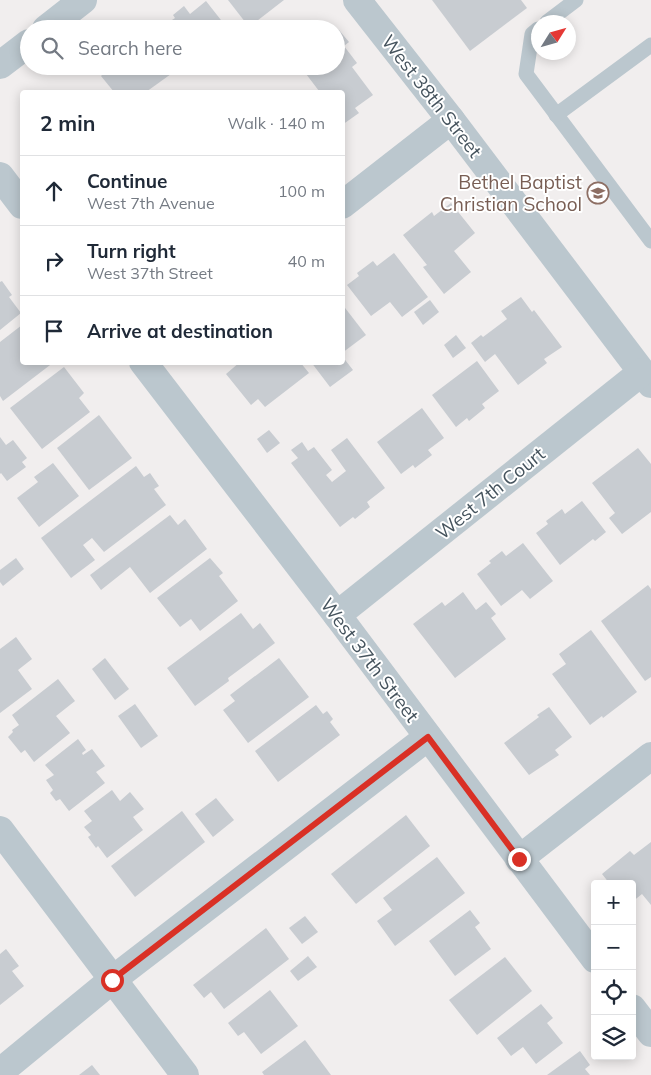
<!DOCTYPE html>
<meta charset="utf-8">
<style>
body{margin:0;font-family:Mulish,sans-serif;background:#f6f6f7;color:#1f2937}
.controls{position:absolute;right:15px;bottom:15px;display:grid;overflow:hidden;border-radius:5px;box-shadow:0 2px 12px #0003}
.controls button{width:45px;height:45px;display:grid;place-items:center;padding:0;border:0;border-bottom:1px solid #e0e1e3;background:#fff;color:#1f2937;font:25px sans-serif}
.compass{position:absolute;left:531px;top:15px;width:45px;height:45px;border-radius:50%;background:#fff;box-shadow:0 2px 12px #0003;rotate:53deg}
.stop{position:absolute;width:15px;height:15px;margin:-11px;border:4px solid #d93025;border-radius:50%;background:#fff}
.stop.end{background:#d93025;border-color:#fff;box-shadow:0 1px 5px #0008}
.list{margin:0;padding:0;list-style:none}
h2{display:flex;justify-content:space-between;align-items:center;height:65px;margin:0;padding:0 20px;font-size:21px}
h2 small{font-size:16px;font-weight:400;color:#747a83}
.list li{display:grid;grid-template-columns:32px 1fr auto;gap:15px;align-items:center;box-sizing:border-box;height:70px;padding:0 20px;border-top:1px solid #e0e1e3}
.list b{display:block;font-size:19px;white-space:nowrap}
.list p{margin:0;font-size:16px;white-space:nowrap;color:#747a83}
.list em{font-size:16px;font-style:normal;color:#747a83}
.icon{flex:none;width:28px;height:28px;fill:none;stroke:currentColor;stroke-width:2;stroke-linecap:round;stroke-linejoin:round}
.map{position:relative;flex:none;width:651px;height:1075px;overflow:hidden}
.search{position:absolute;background:#fff;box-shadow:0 2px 12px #0003;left:20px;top:20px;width:325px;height:55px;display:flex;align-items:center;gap:12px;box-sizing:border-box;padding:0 18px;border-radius:28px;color:#747a83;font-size:19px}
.panel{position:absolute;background:#fff;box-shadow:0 2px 12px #0003;left:20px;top:90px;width:325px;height:275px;border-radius:5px}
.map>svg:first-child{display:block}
.building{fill:#c8ccd1}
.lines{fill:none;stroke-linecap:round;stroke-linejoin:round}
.service{stroke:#bbc7ce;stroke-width:15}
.minor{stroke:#bbc7ce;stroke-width:28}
.tertiary{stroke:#bbc7ce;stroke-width:28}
.route{stroke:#d93025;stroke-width:6}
.labels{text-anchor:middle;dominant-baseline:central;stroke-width:4;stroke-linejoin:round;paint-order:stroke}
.street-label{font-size:19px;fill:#45535d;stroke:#fff}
.education-label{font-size:19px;fill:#785e54;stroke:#fff;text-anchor:end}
</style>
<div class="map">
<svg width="651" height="1075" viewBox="0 0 651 1075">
<rect width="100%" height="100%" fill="#f1eeee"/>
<g class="building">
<path d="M 228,0 L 284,0 L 249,27 Z"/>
<path d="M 432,0 L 521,0 L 527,8 L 470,51 Z"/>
<path d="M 206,1 L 228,29 L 166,29 L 171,25 L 169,22 L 175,18 L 173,15 L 184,6 L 190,14 Z"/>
<path d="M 339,30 L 349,42 L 344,46 L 357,63 L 352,67 L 373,95 L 355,108 L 359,113 L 342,125 L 342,92 L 317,92 L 319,91 L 300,66 L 336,66 L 336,32 Z"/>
<path d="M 111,66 L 165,66 L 171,74 L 146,92 L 114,92 L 101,76 Z"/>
<path d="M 451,203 L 475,233 L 454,251 L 471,272 L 444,294 L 423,267 L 427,265 L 403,235 L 432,212 L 434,216 Z"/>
<path d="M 394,253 L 428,297 L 402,317 L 390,302 L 371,316 L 347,285 L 359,276 L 357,273 L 373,261 L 377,266 Z"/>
<path d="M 2,281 L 12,295 L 9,297 L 21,313 L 0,330 L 0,282 Z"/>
<path d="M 521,297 L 532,312 L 534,310 L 562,347 L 544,359 L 547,363 L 518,385 L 495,354 L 485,362 L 471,343 L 481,335 L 483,337 L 507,319 L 501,311 Z"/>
<path d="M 430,300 L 439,312 L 423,325 L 414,312 Z"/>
<path d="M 342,304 L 366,335 L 342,353 Z"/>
<path d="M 22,325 L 22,362 L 54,362 L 3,401 L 0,396 L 0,342 Z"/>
<path d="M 456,335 L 466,348 L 453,358 L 444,345 Z"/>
<path d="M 342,356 L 353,370 L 330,387 L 311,362 L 342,362 Z"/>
<path d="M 477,361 L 499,391 L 482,404 L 485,408 L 469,421 L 467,418 L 456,427 L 432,395 Z"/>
<path d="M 240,362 L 300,362 L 309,373 L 265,407 L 258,399 L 251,405 L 226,374 Z"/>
<path d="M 64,367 L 84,393 L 79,398 L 90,412 L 42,449 L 10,408 Z"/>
<path d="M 422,408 L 444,438 L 428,450 L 432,455 L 415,468 L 413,465 L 401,474 L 377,442 Z"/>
<path d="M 99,415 L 132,458 L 89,490 L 57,448 Z"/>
<path d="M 269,430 L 280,443 L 267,453 L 257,439 Z"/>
<path d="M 0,437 L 6,445 L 13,440 L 27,458 L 22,462 L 26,467 L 7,481 L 1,473 L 0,474 Z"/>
<path d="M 347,438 L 385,488 L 367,502 L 370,507 L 355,519 L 353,517 L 340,527 L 291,463 L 298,458 L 291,450 L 302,442 L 308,451 L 314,447 L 332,470 L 326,475 L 332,482 L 346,471 L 331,450 Z"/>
<path d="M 638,448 L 651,464 L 651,512 L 622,534 L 609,518 L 615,513 L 592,483 Z"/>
<path d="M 53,463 L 79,496 L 39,527 L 17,498 L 38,482 L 34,477 Z"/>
<path d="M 136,466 L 144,477 L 150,473 L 159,486 L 154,489 L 166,505 L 104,552 L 92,538 L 83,545 L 95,560 L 71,578 L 41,538 Z"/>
<path d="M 582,501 L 606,532 L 595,541 L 593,539 L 560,565 L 536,533 L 548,524 L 546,521 L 562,509 L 565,514 Z"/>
<path d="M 170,515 L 178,525 L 185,519 L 207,549 L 150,593 L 130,567 L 101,590 L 90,575 Z"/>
<path d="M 523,543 L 553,581 L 530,599 L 522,590 L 501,606 L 477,574 L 491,563 L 489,561 L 502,551 L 506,556 Z"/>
<path d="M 16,558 L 24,569 L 3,586 L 0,582 L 0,570 Z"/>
<path d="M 210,558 L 223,573 L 219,576 L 238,601 L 200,631 L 191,619 L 180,627 L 157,598 Z"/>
<path d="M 648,585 L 651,589 L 651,677 L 645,681 L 601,621 Z"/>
<path d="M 463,592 L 476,610 L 486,602 L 496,614 L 491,618 L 506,639 L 455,678 L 413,624 L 442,602 L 445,606 Z"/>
<path d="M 241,613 L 253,629 L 260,623 L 275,643 L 228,678 L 229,681 L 195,706 L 167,668 Z"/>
<path d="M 591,630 L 637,692 L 603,718 L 602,716 L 590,725 L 552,674 L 566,664 L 559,654 Z"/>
<path d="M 16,637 L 32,659 L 18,670 L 32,689 L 0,713 L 0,649 Z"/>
<path d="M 105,658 L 129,689 L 115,700 L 92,669 Z"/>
<path d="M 279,658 L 309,697 L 248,743 L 223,710 L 235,701 L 230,695 Z"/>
<path d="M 58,679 L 75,701 L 56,716 L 70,733 L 34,762 L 25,750 L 21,753 L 8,737 L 13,732 L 12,730 L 19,725 L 12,715 Z"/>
<path d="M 135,704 L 158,736 L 141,748 L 118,716 Z"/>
<path d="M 316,705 L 323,714 L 327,711 L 333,719 L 330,722 L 340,735 L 278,782 L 255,751 Z"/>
<path d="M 549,707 L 572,737 L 555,750 L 559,755 L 529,775 L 504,743 L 539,717 L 537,715 Z"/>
<path d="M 78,739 L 86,750 L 82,753 L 83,755 L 92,749 L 105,766 L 96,772 L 105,783 L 69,811 L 60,799 L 56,801 L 50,793 L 53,790 L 46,780 L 54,775 L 45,765 Z"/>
<path d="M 112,790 L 120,801 L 130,792 L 144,809 L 133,817 L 143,830 L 107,858 L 98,846 L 96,848 L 88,837 L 91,835 L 84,827 L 92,821 L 84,811 Z"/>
<path d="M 216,798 L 234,820 L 213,837 L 195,814 Z"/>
<path d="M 182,811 L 205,842 L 135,897 L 111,866 Z"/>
<path d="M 406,815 L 430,846 L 356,904 L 331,874 Z"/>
<path d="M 651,842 L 651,905 L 642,894 L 632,902 L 632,884 L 610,884 L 602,874 L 630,851 L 634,855 Z"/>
<path d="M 437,857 L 465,893 L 395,946 L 377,921 L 392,910 L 383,898 Z"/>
<path d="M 470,910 L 480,923 L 475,927 L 491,949 L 455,976 L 429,941 Z"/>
<path d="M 305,916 L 318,932 L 302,944 L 289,928 Z"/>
<path d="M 266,928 L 289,959 L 224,1009 L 211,992 L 204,998 L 193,985 Z"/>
<path d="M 6,949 L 19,966 L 12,971 L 24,986 L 0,1005 L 0,954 Z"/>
<path d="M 308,956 L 317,967 L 298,981 L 290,971 Z"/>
<path d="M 505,957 L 532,991 L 477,1035 L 449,1000 Z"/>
<path d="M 270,990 L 298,1026 L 261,1054 L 244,1032 L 238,1036 L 228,1023 Z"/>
<path d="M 541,1004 L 553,1018 L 547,1023 L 563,1043 L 536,1064 L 523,1047 L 511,1056 L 497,1038 Z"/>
<path d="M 305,1040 L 331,1075 L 264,1075 L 262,1072 Z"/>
<path d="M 580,1051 L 590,1065 L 585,1069 L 590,1075 L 547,1075 Z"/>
<path d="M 92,1065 L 100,1075 L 79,1075 Z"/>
</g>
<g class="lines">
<g class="service">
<path d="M 547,22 L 576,0"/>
<path d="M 538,29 L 532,34 L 526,74 L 651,241"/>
<path d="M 556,115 L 651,45"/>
</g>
<g class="minor">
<path d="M 357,0 L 451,120 L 651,384"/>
<path d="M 342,205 L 451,120"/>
<path d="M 337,615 L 642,372"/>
<path d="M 0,830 L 185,1075"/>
<path d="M 519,859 L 651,756"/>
<path d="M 0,1072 L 112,980 L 428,737"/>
</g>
<g class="tertiary">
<path d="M 46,29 L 83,0"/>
<path d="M 0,65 L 29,43"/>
<path d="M 0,176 L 22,205"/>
<path d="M 143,362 L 337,615 L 595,959"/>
<path d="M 632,1008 L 651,1033"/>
</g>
</g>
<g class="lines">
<path class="route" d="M 112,980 L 428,737 L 519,859"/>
</g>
<defs>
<g id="school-ring" transform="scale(1.125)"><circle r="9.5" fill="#fff" stroke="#8d6e63" stroke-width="1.5"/><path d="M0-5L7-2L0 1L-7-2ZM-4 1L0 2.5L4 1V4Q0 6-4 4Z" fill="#8d6e63"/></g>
</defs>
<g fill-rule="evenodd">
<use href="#school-ring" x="598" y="193"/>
</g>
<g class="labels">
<g class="street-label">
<text transform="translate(432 96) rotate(52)">West 38th Street</text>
<text transform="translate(490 493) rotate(-39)">West 7th Court</text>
<text transform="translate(370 660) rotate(53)">West 37th Street</text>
</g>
<g class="education-label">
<text x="582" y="182">Bethel Baptist<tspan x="582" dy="22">Christian School</tspan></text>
</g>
</g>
</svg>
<div class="controls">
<button>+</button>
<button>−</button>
<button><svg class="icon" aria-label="locate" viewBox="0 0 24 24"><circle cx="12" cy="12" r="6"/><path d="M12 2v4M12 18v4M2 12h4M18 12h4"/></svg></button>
<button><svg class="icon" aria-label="layers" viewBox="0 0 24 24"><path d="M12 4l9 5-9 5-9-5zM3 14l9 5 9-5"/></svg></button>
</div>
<svg class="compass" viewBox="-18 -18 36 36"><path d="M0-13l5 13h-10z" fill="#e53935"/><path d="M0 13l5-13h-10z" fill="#747a83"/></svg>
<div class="stop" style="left:112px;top:980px"></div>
<div class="stop end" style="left:519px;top:859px"></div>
<div class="search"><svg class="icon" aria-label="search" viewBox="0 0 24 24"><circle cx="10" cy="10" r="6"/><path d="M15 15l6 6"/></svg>Search here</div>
<section class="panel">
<h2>2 min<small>Walk · 140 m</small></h2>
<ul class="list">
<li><svg class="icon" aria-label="ahead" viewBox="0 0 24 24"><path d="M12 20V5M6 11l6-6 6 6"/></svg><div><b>Continue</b><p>West 7th Avenue</p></div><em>100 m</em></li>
<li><svg class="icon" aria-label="right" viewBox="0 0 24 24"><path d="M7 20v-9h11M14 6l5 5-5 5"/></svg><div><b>Turn right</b><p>West 37th Street</p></div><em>40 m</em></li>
<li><svg class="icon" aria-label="arrive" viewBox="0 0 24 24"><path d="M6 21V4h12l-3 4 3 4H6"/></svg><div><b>Arrive at destination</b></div></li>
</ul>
</section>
</div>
